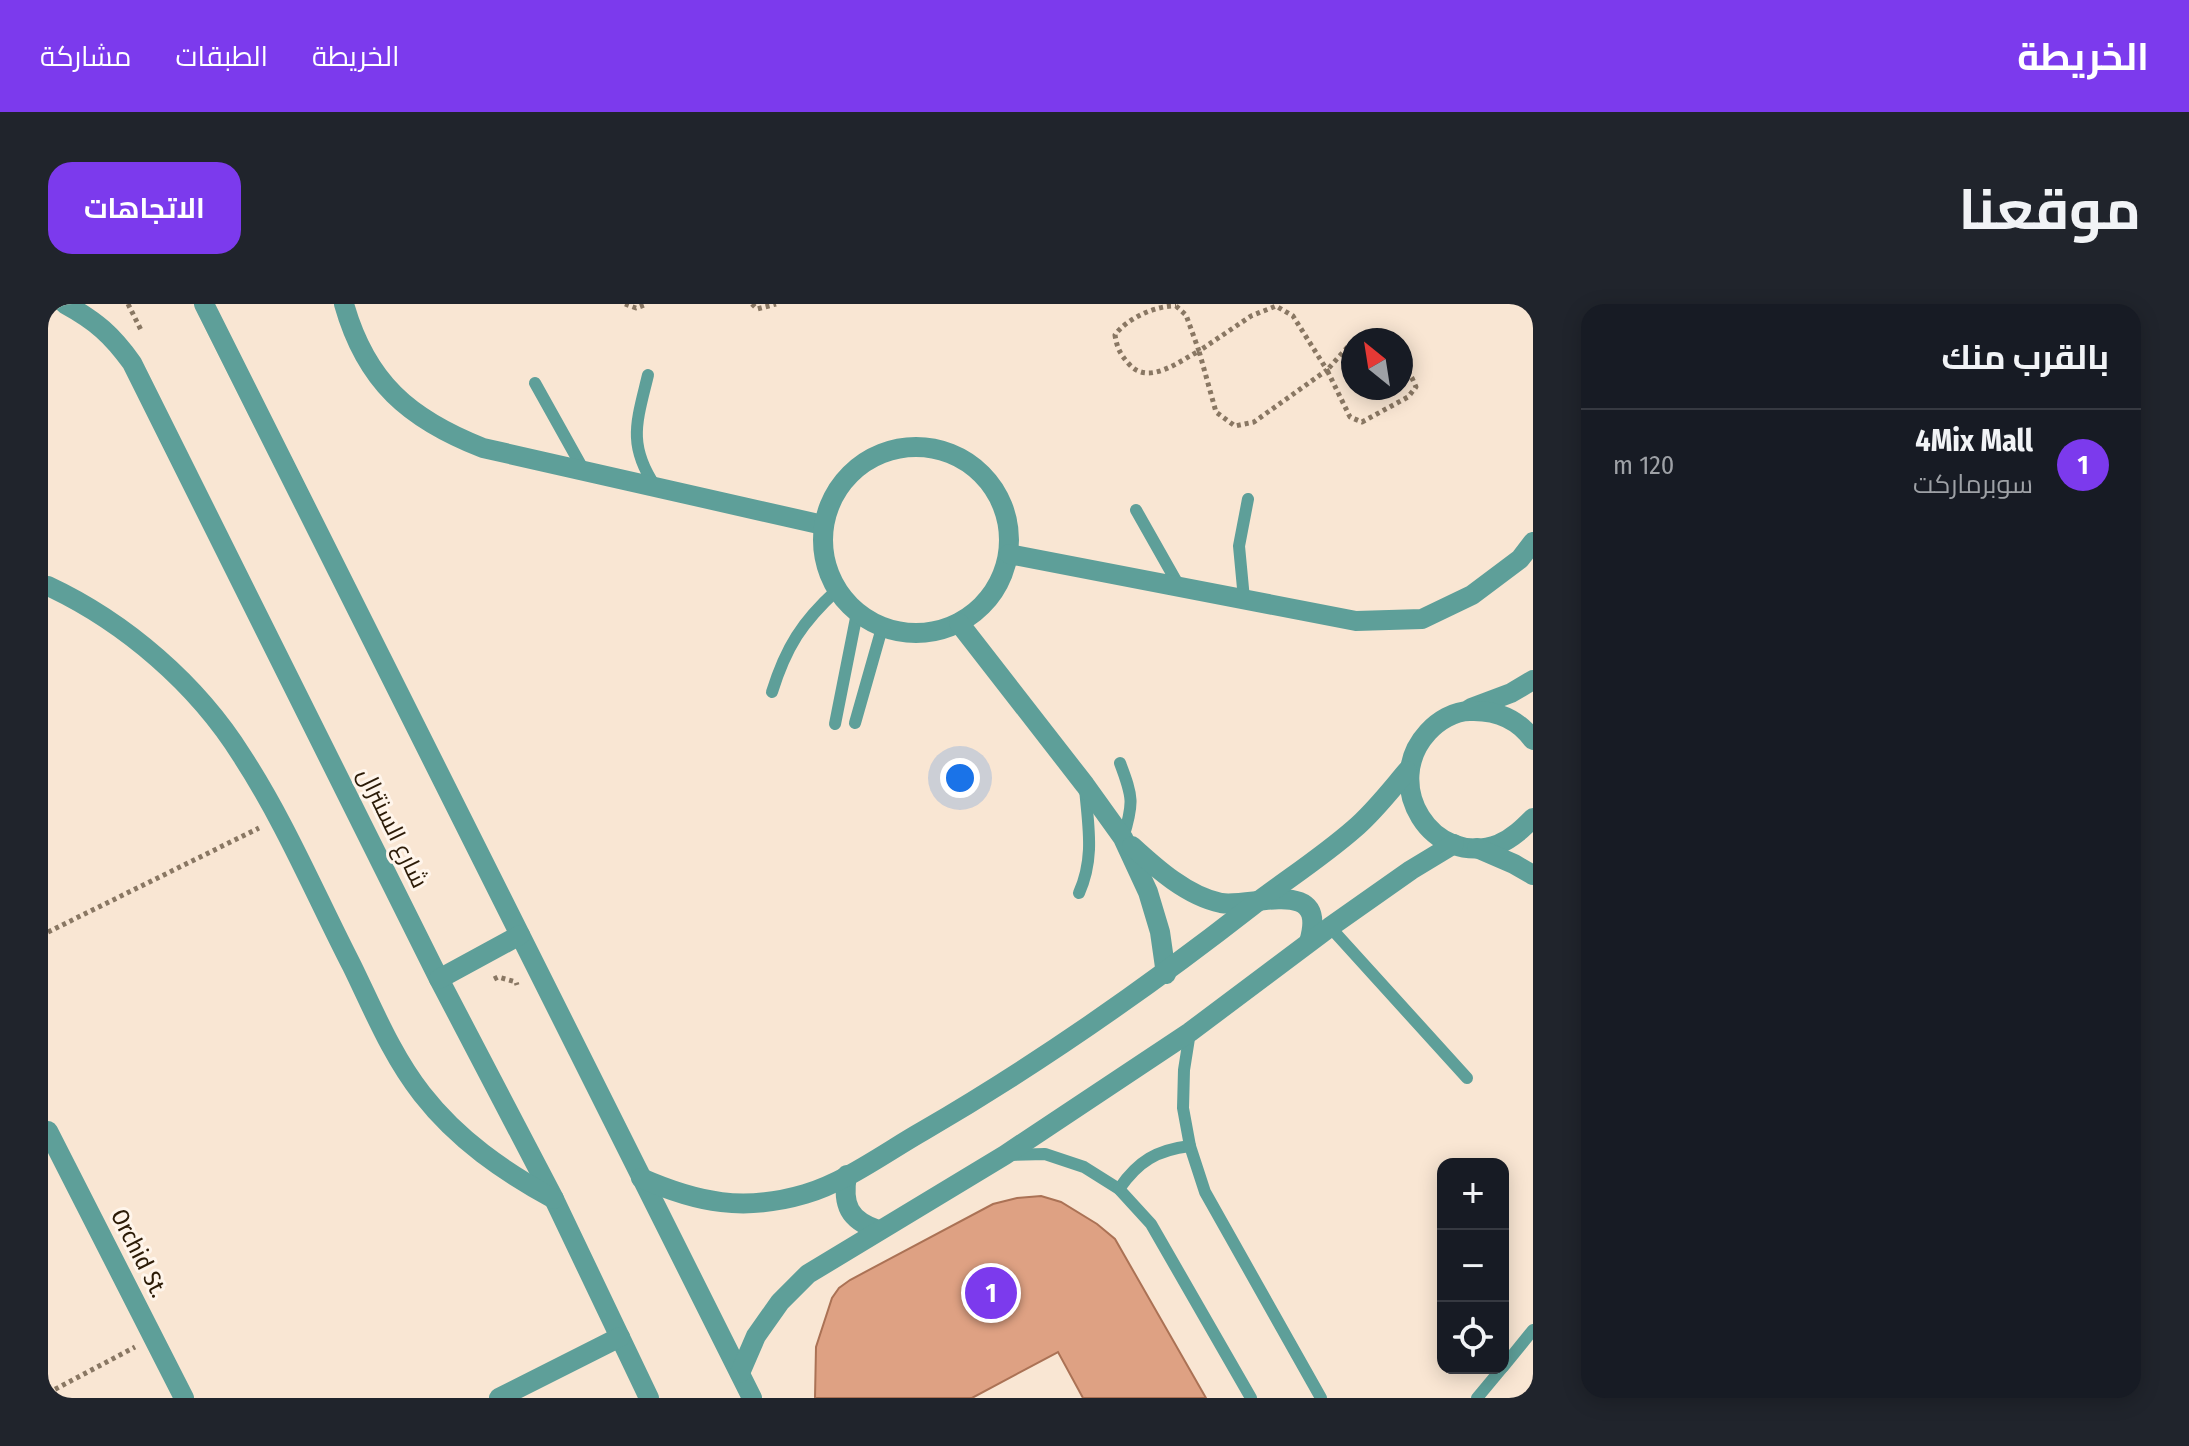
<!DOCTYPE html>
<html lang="ar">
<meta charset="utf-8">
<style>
body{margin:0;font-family:"Fira Sans Condensed",Cairo,sans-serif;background:#20242c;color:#f1f3f6;direction:rtl}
.controls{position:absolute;right:24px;bottom:24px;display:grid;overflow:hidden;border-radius:16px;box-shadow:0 4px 20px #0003}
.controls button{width:72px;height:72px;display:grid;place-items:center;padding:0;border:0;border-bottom:2px solid #363941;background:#171b24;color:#f1f3f6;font:40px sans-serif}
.compass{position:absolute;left:1293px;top:24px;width:72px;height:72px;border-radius:50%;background:#171b24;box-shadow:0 4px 20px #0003;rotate:330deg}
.you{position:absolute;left:912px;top:474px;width:28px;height:28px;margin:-20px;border:6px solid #fff;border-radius:50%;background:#1a73e8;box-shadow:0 0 0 12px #1a73e833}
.badge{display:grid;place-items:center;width:52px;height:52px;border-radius:50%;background:#7c3aed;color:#fff;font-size:26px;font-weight:700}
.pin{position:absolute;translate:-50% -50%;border:4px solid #fff;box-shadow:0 2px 8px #0006}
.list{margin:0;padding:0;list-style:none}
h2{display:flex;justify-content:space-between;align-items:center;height:104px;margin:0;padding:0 32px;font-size:34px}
h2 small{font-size:26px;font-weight:400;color:#9ea1a6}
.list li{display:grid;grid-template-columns:52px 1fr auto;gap:24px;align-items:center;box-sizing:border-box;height:112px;padding:0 32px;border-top:2px solid #363941}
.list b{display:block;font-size:30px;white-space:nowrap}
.list p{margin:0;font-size:26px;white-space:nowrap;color:#9ea1a6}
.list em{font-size:26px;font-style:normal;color:#9ea1a6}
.icon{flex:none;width:44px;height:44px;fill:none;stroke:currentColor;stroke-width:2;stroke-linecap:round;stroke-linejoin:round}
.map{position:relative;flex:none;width:1485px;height:1094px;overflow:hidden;direction:ltr;border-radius:24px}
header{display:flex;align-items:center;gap:48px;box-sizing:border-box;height:112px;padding:0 40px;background:#7c3aed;color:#fff}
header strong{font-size:38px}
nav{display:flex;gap:44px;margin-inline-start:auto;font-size:28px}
.intro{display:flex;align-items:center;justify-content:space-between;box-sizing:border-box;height:192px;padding:0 48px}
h1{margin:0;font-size:56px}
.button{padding:20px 36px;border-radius:24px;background:#7c3aed;color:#fff;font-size:28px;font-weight:700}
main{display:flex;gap:48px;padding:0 48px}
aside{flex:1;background:#171b24;border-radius:24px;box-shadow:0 4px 20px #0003}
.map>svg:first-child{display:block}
.building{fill:#dea183;stroke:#ab7255;stroke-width:2}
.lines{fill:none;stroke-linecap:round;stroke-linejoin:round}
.path{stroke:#897763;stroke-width:5;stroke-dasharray:4 4;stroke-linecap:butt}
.lane{stroke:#5e9f99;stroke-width:12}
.street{stroke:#5e9f99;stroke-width:20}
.labels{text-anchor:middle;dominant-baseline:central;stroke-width:6;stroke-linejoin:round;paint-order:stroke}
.street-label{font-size:24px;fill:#2c1b07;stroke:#fff5eb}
</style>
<header>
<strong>الخريطة</strong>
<nav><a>الخريطة</a><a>الطبقات</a><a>مشاركة</a></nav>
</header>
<div class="intro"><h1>موقعنا</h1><a class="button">الاتجاهات</a></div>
<main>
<aside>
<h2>بالقرب منك<small></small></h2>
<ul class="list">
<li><span class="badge">1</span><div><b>4Mix Mall</b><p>سوبرماركت</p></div><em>120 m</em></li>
</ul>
</aside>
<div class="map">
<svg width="1485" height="1094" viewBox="0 0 1485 1094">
<rect width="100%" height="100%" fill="#f9e6d3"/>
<path class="building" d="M 993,892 L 1013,898 L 1049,920 L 1067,935 L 1158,1094 L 1035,1094 L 1010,1048 L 924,1094 L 767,1094 L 768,1043 L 784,994 L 791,984 L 802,976 L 945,900 L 969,894 Z"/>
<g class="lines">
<g class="path">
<path d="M 80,0 L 94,28"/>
<path d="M 577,0 L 588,4 L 599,0"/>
<path d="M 704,0 L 709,5 L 728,0"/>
<path d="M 1128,2 L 1138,11 L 1151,47 L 1203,12 L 1228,2 L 1245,12 L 1279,66 L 1206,118 L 1187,122 L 1168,108 L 1151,47 C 1130,58 1100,82 1081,60 C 1072,50 1069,44 1067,31 C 1078,15 1108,1 1128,2"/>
<path d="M 1306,36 L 1323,30 L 1333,36"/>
<path d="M 1305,37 L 1279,66 L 1302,113 L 1314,118 L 1360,93 L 1368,83 L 1364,74 L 1353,60"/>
<path d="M 0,628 L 211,524"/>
<path d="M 446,675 L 450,673 L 468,678 L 469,681"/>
<path d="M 0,1089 L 87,1043"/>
</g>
<g class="lane">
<path d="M 600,71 C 589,117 579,140 607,182"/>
<path d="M 487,79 L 535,165"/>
<path d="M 1088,206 L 1131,282"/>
<path d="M 1196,295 L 1191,242 L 1200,195"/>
<path d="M 724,388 C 738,343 754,318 789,286"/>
<path d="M 807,419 L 834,324"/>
<path d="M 787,420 L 809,309"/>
<path d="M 1072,459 C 1085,493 1086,499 1075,534"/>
<path d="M 1031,589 C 1047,553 1040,522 1037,484"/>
<path d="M 1282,623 L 1419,774"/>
<path d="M 1142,728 L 1136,766 L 1135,804 L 1142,842 L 1157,888 L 1273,1094"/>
<path d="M 960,851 L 997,850 L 1036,863 L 1071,885 L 1103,920 L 1203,1094"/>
<path d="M 1071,885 C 1090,857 1109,846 1142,842"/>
<path d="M 1455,1063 L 1485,1026"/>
<path d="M 1429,1094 L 1454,1064"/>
</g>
<g class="street">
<path d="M 17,0 C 48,17 64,31 84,59 L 391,675 L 506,895 L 601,1094"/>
<path d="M 156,0 L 704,1094"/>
<path d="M 296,0 C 318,78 361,115 435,144 L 775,221"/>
<circle cx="868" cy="236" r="93"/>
<path d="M 961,250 L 1308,317 L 1374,315 L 1424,291 L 1472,255 L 1485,238"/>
<path d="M 0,282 C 77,318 149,380 194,452 C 237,518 268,592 304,662 C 325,705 344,752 374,790 C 410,836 455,867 506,895"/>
<path d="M 911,319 L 1037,481 L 1075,534 L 1100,588 L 1112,628 L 1118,670"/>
<path d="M 1423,404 L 1463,389 L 1485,376"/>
<path d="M 1485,436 C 1470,415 1448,406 1422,407 C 1406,407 1390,417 1380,428 C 1332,480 1384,565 1451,540 C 1465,534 1475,524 1485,514"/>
<path d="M 1084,542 C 1108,564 1139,592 1173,599 C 1205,604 1281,571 1261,638"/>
<path d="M 1429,544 L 1466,560 L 1485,571"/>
<path d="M 391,675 L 472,631"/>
<path d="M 0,827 L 136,1094"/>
<path d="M 799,871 C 794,901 801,916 830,926"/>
<path d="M 593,874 C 650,899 696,908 757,890 C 798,878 838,848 875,827 C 990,760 1099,684 1204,602 C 1238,576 1274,553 1306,525 C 1326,508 1342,487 1359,467"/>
<path d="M 692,1069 L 708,1032 L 732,998 L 760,970 L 957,851 L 1142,728 L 1282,623 L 1363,566 L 1406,540"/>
<path d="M 451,1094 L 572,1033"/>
</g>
</g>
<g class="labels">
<g class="street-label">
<text transform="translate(345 524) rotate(64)">شارع السنترال</text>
<text transform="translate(91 949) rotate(63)">Orchid St.</text>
</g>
</g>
</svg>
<div class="controls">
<button>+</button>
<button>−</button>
<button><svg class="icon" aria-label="locate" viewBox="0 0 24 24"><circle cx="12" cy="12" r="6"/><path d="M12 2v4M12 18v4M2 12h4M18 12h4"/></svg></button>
</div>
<svg class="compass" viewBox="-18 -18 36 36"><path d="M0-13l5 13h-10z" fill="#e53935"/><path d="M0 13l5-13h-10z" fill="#9ea1a6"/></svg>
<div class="you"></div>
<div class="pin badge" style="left:943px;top:989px">1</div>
</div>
</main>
